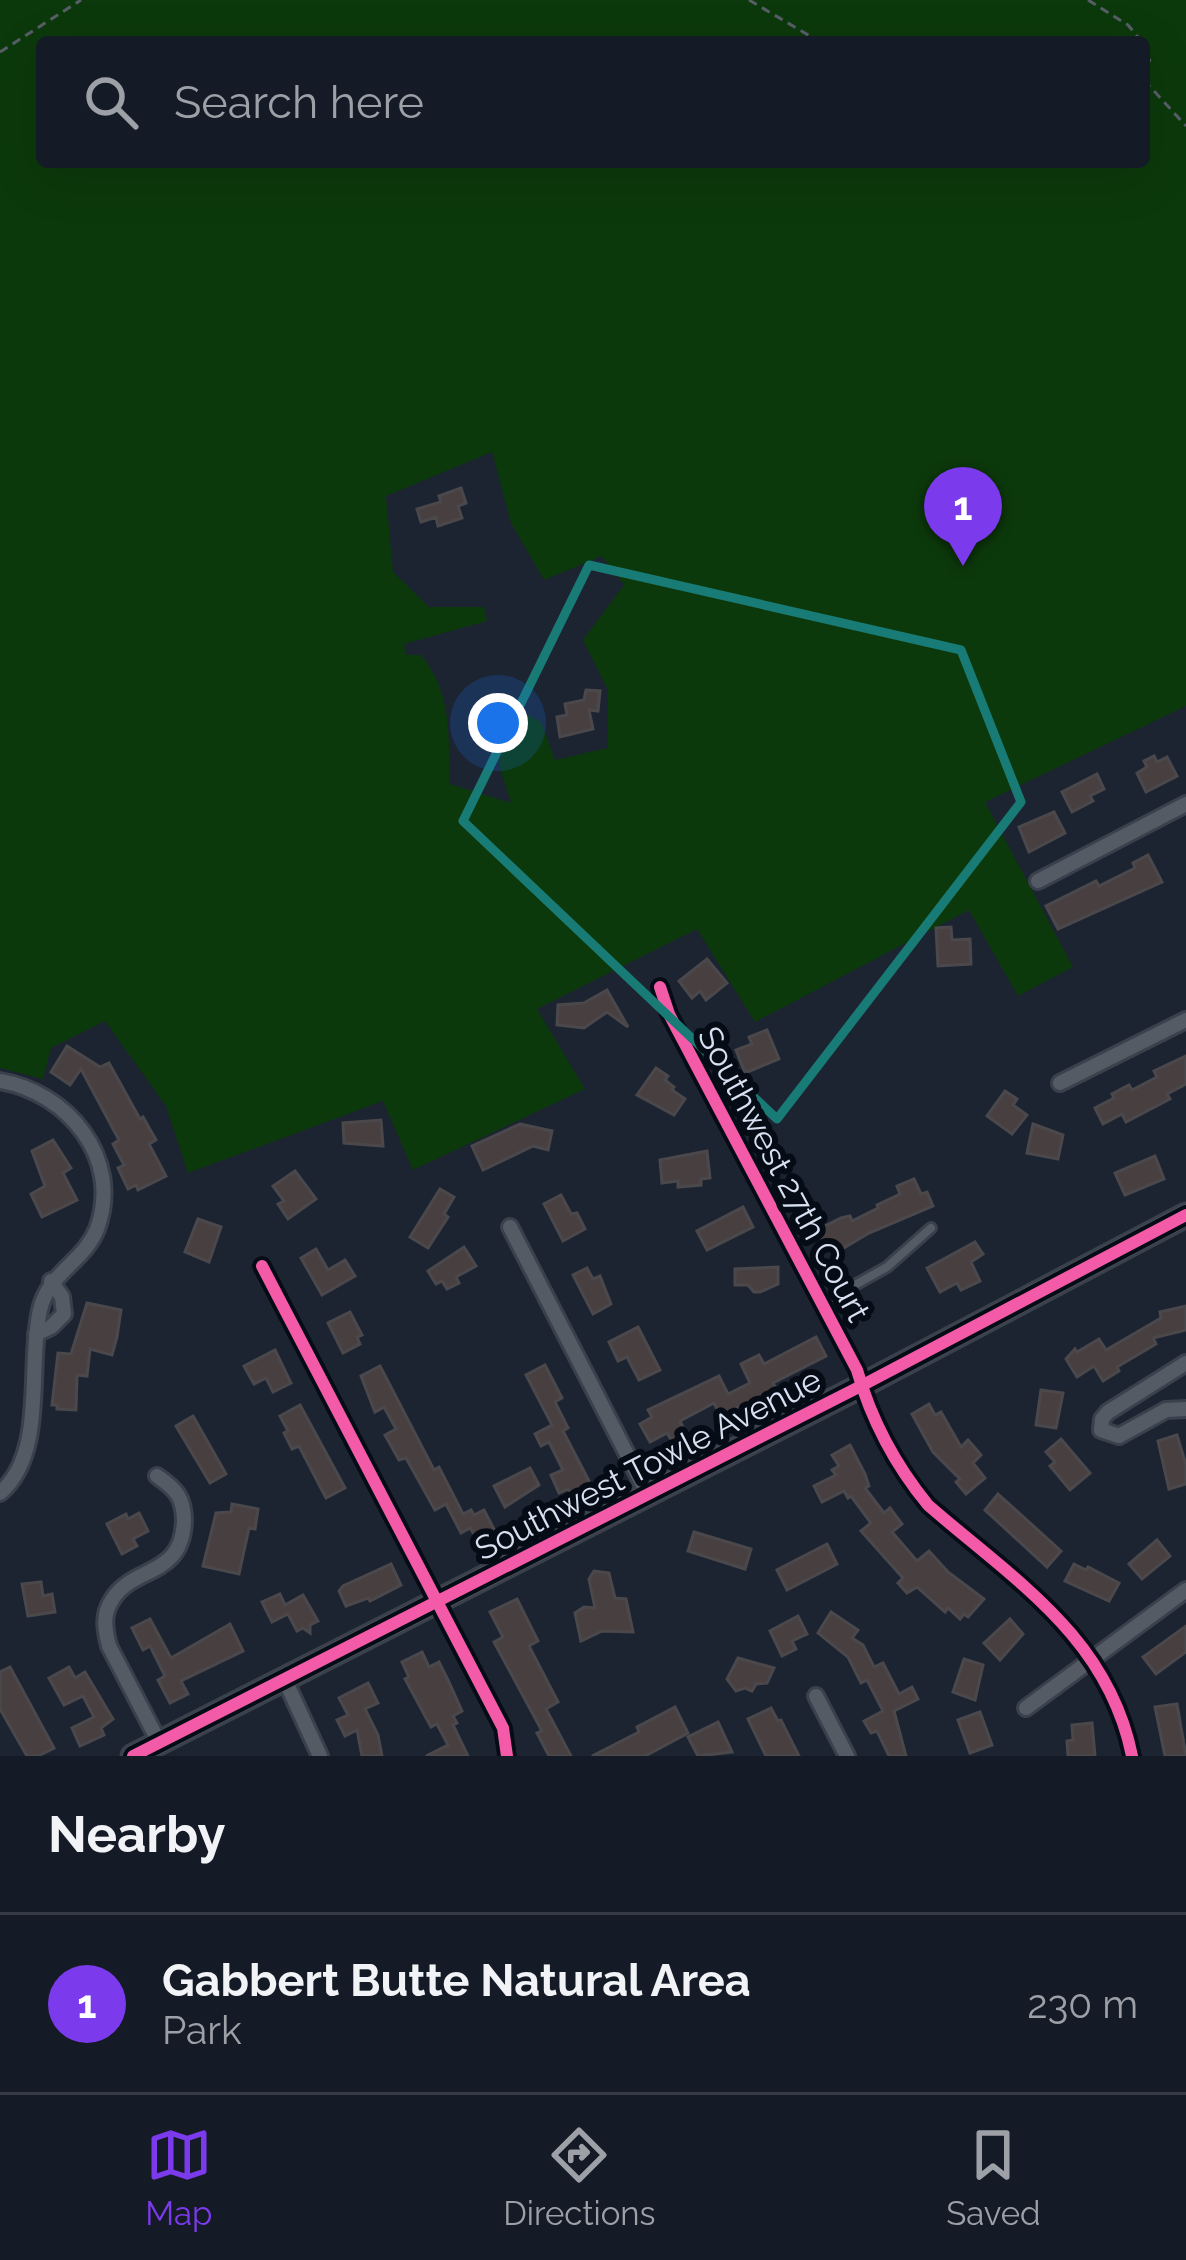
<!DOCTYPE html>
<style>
body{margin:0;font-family:Raleway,sans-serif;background:#1e242e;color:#f1f3f6}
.you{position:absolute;left:498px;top:723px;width:42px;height:42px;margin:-30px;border:9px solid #fff;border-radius:50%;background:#1a73e8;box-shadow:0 0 0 18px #1a73e833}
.badge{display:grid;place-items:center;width:78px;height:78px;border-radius:50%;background:#7c3aed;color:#fff;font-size:39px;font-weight:700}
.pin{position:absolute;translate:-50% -99px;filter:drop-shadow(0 3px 6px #0008)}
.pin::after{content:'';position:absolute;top:63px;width:42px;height:36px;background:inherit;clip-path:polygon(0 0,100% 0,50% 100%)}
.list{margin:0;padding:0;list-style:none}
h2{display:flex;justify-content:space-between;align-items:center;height:156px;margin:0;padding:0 48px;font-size:51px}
h2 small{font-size:39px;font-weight:400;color:#9da1a7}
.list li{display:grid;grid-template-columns:78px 1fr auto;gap:36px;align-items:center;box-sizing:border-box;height:180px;padding:0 48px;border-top:3px solid #343943}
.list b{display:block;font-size:45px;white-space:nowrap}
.list p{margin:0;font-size:39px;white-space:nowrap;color:#9da1a7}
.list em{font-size:39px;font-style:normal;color:#9da1a7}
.icon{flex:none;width:66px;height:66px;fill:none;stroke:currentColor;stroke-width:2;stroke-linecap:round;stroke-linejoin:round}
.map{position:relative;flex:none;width:1186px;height:1756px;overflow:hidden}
.search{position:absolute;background:#151b26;box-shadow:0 12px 48px #0002;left:36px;right:36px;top:36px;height:132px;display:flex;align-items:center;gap:30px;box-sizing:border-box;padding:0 42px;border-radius:12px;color:#9da1a7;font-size:45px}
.sheet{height:336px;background:#151b26}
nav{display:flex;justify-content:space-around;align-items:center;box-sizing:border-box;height:168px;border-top:3px solid #343943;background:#151b26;font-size:33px;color:#9da1a7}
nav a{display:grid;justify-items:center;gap:6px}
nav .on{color:#7c3aed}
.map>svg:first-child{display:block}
.green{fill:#0c390b;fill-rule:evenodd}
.building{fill:#483f41;stroke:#4b484c;stroke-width:3}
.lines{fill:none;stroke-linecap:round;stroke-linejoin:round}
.lane-casing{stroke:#3a404c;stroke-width:14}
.street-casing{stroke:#3a404c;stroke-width:20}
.secondary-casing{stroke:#3a404c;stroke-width:27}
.path{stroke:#585e68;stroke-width:3;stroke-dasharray:9 6;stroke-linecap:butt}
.lane{stroke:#545b65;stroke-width:8}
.street{stroke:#545b65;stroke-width:14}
.secondary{stroke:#535d66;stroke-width:21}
.cycleway-casing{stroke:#060c16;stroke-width:20}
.cycleway{stroke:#f35aa7;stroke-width:12}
.marked{fill:none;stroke:#197b75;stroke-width:9;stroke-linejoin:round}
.labels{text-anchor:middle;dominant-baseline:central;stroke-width:12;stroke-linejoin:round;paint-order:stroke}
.street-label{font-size:33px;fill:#d7e1f1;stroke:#060c16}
</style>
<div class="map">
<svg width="1186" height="1756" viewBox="0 0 1186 1756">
<rect width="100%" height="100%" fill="#1c2432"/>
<path class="green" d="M 0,0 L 1186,0 L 1186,706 L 985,802 L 1073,967 L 1018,996 L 969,910 L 755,1022 L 697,929 L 537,1009 L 585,1089 L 413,1170 L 383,1101 L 188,1173 L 166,1106 L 105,1021 L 51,1048 L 43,1079 L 0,1068 ZM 42,42 L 1144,42 L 1144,162 L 42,162 ZM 492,452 L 511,523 L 544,580 L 602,556 L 624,585 L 583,640 L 608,690 L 608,748 L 555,760 L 541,722 L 517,709 C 488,746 499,763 511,803 L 450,784 C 448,737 453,694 421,655 L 406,655 L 404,644 L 487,621 L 484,607 L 429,607 L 393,572 L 386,496 Z"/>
<g class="building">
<path d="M 461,488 L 466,503 L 458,506 L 462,518 L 438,526 L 436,517 L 421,522 L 417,509 L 441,502 L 439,496 Z"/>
<path d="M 586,690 L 600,691 L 598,711 L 589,710 L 593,729 L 560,737 L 557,717 L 567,715 L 565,704 L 584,700 Z"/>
<path d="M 1154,756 L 1157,762 L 1167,757 L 1177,776 L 1146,792 L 1137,773 L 1147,767 L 1144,761 Z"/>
<path d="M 1097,774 L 1104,789 L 1090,796 L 1093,801 L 1072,812 L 1062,792 Z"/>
<path d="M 1054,812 L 1065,833 L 1029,852 L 1019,827 Z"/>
<path d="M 1148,855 L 1162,882 L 1058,929 L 1046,906 L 1096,881 L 1099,886 L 1135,868 L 1133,863 Z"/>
<path d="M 951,927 L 952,940 L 970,939 L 971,964 L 938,966 L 936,928 Z"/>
<path d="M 707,959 L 727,983 L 706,1000 L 700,991 L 692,998 L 679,981 Z"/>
<path d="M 607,990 L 628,1027 L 607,1012 L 584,1028 L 557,1025 L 558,1005 L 584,1003 Z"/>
<path d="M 767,1030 L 779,1059 L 745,1073 L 736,1050 L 752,1044 L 749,1037 Z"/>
<path d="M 67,1046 L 100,1067 L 109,1063 L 140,1119 L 143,1117 L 156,1140 L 149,1144 L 166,1176 L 138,1190 L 136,1185 L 128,1189 L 118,1168 L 124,1165 L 113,1144 L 119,1140 L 81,1069 L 70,1085 L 51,1072 Z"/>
<path d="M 1186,1056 L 1186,1084 L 1167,1094 L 1170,1099 L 1126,1122 L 1122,1114 L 1103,1124 L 1095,1108 L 1114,1098 L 1112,1094 L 1129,1085 L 1132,1090 L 1157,1077 L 1154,1071 Z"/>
<path d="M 656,1068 L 668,1076 L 665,1080 L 674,1087 L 672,1090 L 685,1099 L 674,1115 L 637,1095 Z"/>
<path d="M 1005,1091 L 1017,1099 L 1013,1105 L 1027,1115 L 1012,1134 L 987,1116 Z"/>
<path d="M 381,1120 L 383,1146 L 344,1143 L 343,1123 Z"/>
<path d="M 520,1124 L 552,1131 L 548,1150 L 533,1146 L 483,1170 L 472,1146 Z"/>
<path d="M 1033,1124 L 1063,1135 L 1058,1159 L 1027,1153 Z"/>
<path d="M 53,1140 L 71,1168 L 63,1173 L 77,1200 L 42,1217 L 31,1194 L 45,1186 L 32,1151 Z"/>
<path d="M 707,1151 L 710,1178 L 701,1179 L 701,1185 L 678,1187 L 678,1181 L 662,1183 L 660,1160 Z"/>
<path d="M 1155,1156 L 1164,1179 L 1125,1195 L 1115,1173 Z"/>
<path d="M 295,1171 L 316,1199 L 288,1219 L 278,1204 L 284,1201 L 273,1186 Z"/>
<path d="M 914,1179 L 921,1194 L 927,1192 L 933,1206 L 869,1233 L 842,1249 L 839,1245 L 827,1250 L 817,1230 L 841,1218 L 850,1216 L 852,1221 L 878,1208 L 877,1205 L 900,1194 L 897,1186 Z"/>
<path d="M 440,1189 L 454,1197 L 444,1214 L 448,1217 L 428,1248 L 410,1237 Z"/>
<path d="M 561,1195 L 571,1214 L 577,1213 L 585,1229 L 563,1241 L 544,1204 Z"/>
<path d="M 743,1207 L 753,1227 L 707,1250 L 697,1231 Z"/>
<path d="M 198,1219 L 221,1227 L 209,1262 L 185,1252 Z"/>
<path d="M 975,1242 L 983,1254 L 971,1262 L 980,1281 L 961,1290 L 957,1283 L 940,1292 L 927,1268 Z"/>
<path d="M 464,1247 L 476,1266 L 456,1277 L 459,1283 L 447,1289 L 442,1281 L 436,1284 L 428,1271 Z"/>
<path d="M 316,1249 L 328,1270 L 345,1260 L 355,1276 L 322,1295 L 301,1258 Z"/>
<path d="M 778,1267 L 778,1284 L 760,1292 L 754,1292 L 748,1285 L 735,1285 L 735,1269 Z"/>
<path d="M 587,1268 L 593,1279 L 600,1276 L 611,1304 L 593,1314 L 573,1275 Z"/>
<path d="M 87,1303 L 121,1310 L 117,1337 L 112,1355 L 90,1349 L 87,1376 L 77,1375 L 76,1410 L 57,1409 L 57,1405 L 52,1405 L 58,1353 L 71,1354 Z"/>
<path d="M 1186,1306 L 1186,1330 L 1153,1338 L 1156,1344 L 1117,1367 L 1119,1371 L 1103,1381 L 1094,1366 L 1077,1377 L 1066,1359 L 1075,1349 L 1077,1352 L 1099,1339 L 1106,1350 L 1161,1318 L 1160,1312 Z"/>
<path d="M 350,1312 L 362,1335 L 357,1337 L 360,1344 L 343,1353 L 328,1323 Z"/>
<path d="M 638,1327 L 660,1370 L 639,1380 L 627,1357 L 618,1361 L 609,1342 Z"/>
<path d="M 816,1337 L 826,1356 L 773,1383 L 777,1390 L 720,1415 L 714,1403 L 680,1421 L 686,1434 L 672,1441 L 667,1433 L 650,1442 L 640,1424 L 652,1417 L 648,1410 L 719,1376 L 728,1394 L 750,1383 L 741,1364 L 759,1355 L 764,1364 Z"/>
<path d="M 275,1350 L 291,1383 L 273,1392 L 266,1378 L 254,1384 L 244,1366 Z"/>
<path d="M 545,1365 L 562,1398 L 555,1402 L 568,1428 L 563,1431 L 589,1481 L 590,1496 L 583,1491 L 572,1496 L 568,1489 L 559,1493 L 551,1475 L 563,1470 L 549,1442 L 541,1446 L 535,1434 L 552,1425 L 526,1375 Z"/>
<path d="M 380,1366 L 434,1470 L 439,1467 L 463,1514 L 471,1510 L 474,1515 L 484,1510 L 498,1537 L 481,1545 L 470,1528 L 461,1533 L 446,1504 L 435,1510 L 406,1458 L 399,1460 L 385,1435 L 396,1429 L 384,1407 L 375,1412 L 361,1376 Z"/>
<path d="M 1041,1390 L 1063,1393 L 1056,1428 L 1036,1425 Z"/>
<path d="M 929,1404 L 935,1415 L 941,1412 L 961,1447 L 968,1440 L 981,1455 L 973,1463 L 985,1478 L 966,1494 L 956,1482 L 960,1479 L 933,1452 L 912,1414 Z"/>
<path d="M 300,1405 L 345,1488 L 326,1498 L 299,1446 L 292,1449 L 284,1433 L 288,1431 L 280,1416 Z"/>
<path d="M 193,1416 L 226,1474 L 210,1483 L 176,1426 Z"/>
<path d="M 1177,1435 L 1186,1465 L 1186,1484 L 1169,1489 L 1158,1441 Z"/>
<path d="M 1061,1439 L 1090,1473 L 1070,1490 L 1050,1466 L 1055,1462 L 1046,1452 Z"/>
<path d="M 850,1445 L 865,1474 L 869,1486 L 865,1488 L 884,1513 L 890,1508 L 902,1524 L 892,1532 L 917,1561 L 929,1551 L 948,1572 L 984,1599 L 968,1617 L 964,1614 L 960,1619 L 948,1608 L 945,1612 L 917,1587 L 907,1593 L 898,1583 L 903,1578 L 861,1531 L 871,1523 L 851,1496 L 848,1498 L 844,1491 L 822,1502 L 814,1486 L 836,1475 L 832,1470 L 839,1466 L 832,1455 Z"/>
<path d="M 530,1468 L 539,1485 L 505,1507 L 494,1486 Z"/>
<path d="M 998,1494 L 1061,1551 L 1047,1567 L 985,1510 Z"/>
<path d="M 232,1504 L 258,1509 L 255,1529 L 249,1528 L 239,1574 L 203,1566 L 216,1513 L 231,1512 Z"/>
<path d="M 139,1513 L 148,1531 L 133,1539 L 137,1546 L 122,1554 L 107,1524 L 126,1514 L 128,1519 Z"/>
<path d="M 694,1532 L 751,1549 L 745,1569 L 688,1551 Z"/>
<path d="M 1157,1540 L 1170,1556 L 1142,1579 L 1129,1564 Z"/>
<path d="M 827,1544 L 837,1564 L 787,1590 L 777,1570 Z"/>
<path d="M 391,1564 L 401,1585 L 370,1601 L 368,1598 L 346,1606 L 339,1591 L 343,1586 Z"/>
<path d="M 1074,1564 L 1086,1570 L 1088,1567 L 1119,1583 L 1109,1601 L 1065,1581 Z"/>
<path d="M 594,1571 L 609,1573 L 615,1598 L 626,1599 L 633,1632 L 602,1631 L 581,1641 L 575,1613 L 584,1607 L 595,1608 L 589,1579 Z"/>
<path d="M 41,1582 L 43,1596 L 52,1594 L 55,1612 L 28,1616 L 22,1584 Z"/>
<path d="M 280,1594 L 285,1605 L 303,1595 L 318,1621 L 310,1625 L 310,1633 L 303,1628 L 297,1631 L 288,1614 L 272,1622 L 262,1602 Z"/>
<path d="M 517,1599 L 538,1641 L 529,1646 L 558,1702 L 546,1709 L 571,1756 L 549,1756 L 537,1733 L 542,1731 L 494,1642 L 503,1637 L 490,1612 Z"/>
<path d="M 831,1612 L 858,1630 L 852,1638 L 863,1645 L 874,1667 L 883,1663 L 899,1694 L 912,1687 L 918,1699 L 894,1711 L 906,1756 L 889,1756 L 877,1731 L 871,1733 L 864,1721 L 883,1711 L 867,1680 L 861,1683 L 848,1657 L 818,1633 Z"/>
<path d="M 798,1616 L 807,1634 L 792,1641 L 796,1649 L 782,1656 L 770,1631 Z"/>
<path d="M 150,1619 L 171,1658 L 230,1624 L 243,1651 L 181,1681 L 188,1694 L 170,1703 L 158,1680 L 165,1676 L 150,1646 L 143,1650 L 132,1628 Z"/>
<path d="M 1010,1619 L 1023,1634 L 1000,1660 L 984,1643 Z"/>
<path d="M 1186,1626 L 1186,1652 L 1156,1674 L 1143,1657 Z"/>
<path d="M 422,1652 L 429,1667 L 439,1662 L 448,1680 L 462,1711 L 453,1716 L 457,1723 L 453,1725 L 468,1756 L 426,1756 L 448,1745 L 437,1724 L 431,1727 L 405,1679 L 409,1677 L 402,1662 Z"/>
<path d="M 738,1658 L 774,1668 L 767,1683 L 756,1684 L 752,1691 L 745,1688 L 736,1691 L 727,1679 Z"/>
<path d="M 964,1659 L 983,1665 L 975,1700 L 953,1692 Z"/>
<path d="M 10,1667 L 54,1748 L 38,1756 L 27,1756 L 0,1709 L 0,1672 Z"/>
<path d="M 69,1667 L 75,1678 L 85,1672 L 113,1719 L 101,1728 L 104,1735 L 80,1746 L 72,1728 L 94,1717 L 83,1696 L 64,1705 L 49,1678 Z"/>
<path d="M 368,1683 L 378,1703 L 365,1709 L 378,1735 L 382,1756 L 362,1756 L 357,1730 L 345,1736 L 337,1720 L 348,1715 L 339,1698 Z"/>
<path d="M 1177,1704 L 1186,1756 L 1165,1756 L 1155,1707 Z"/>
<path d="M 675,1707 L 688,1733 L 645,1756 L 592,1756 L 639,1732 L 637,1727 Z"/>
<path d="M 771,1708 L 778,1721 L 781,1720 L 799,1756 L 766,1756 L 748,1719 Z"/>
<path d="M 980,1712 L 992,1745 L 970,1753 L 958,1720 Z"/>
<path d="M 718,1722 L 732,1752 L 698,1756 L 688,1737 Z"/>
<path d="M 1092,1723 L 1095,1756 L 1068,1756 L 1067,1741 L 1073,1740 L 1072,1725 Z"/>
</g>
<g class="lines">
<g class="lane-casing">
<path id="lane" d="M 823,1303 L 887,1267 L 931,1228"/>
</g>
<g class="street-casing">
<g id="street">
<path d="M 1038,881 L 1186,804"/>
<path d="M 660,987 L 669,1014 L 857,1370 C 871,1419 896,1466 928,1505 C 1014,1580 1108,1637 1132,1756"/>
<path d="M 0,1081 C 67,1092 123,1158 97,1229 C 84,1262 48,1273 40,1310 C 27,1366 47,1453 0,1493"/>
<path d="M 1060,1083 L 1186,1020"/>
<path d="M 510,1227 L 648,1495"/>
<path d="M 262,1266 L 503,1728 L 507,1756"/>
<path d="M 36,1334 L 51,1327 L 64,1314 L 62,1297 L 51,1281"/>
<path d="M 1186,1363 L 1108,1412 L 1102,1419 L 1101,1430 L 1119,1436 L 1166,1410 L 1186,1409"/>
<path d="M 157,1476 C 176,1489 184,1498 184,1521 C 182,1578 133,1565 112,1600 C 102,1615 105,1630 109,1646 L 159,1742"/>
<path d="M 285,1680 L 320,1756"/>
<path d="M 816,1696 L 847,1756"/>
<path d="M 1026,1708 L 1186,1590"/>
</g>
</g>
<g class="secondary-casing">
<path id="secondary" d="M 133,1756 L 861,1386 L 1186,1215"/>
</g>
<g class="path">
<path d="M 749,0 L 820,42"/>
<path d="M 1088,0 L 1128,25 L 1142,42"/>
<path d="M 1144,46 L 1151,57 L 1144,73"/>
<path d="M 0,52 L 81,0"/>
<path d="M 1144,80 L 1186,126"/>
</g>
<use href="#lane" class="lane"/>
<use href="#street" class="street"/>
<use href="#secondary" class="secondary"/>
<g class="cycleway-casing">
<g id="cycleway">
<path d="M 660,987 L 669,1014 L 857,1370 C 871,1419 896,1466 928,1505 C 1014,1580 1108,1637 1132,1756"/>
<path d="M 262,1266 L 503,1728 L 507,1756"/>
<path d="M 133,1756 L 861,1386 L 1186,1215"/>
</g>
</g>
<use href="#cycleway" class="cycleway"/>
</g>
<path class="marked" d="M 589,565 L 961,650 L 1021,802 L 777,1119 L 463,821 Z"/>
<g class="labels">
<g class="street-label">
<text transform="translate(784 1174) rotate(62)">Southwest 27th Court</text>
<text transform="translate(648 1464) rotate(-27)">Southwest Towle Avenue</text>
</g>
</g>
</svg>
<div class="you"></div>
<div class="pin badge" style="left:963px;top:566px">1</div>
<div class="search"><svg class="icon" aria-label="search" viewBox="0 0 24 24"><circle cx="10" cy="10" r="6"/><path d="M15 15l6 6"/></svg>Search here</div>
</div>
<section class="sheet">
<h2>Nearby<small></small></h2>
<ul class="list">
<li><span class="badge">1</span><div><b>Gabbert Butte Natural Area</b><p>Park</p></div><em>230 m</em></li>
</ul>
</section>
<nav>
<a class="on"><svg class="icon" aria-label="map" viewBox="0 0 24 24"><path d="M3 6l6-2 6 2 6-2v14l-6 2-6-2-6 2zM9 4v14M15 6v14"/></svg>Map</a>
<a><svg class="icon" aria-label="directions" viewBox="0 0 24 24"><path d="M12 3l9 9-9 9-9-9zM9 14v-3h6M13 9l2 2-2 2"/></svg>Directions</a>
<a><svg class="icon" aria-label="saved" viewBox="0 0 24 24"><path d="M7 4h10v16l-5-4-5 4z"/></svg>Saved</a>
</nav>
